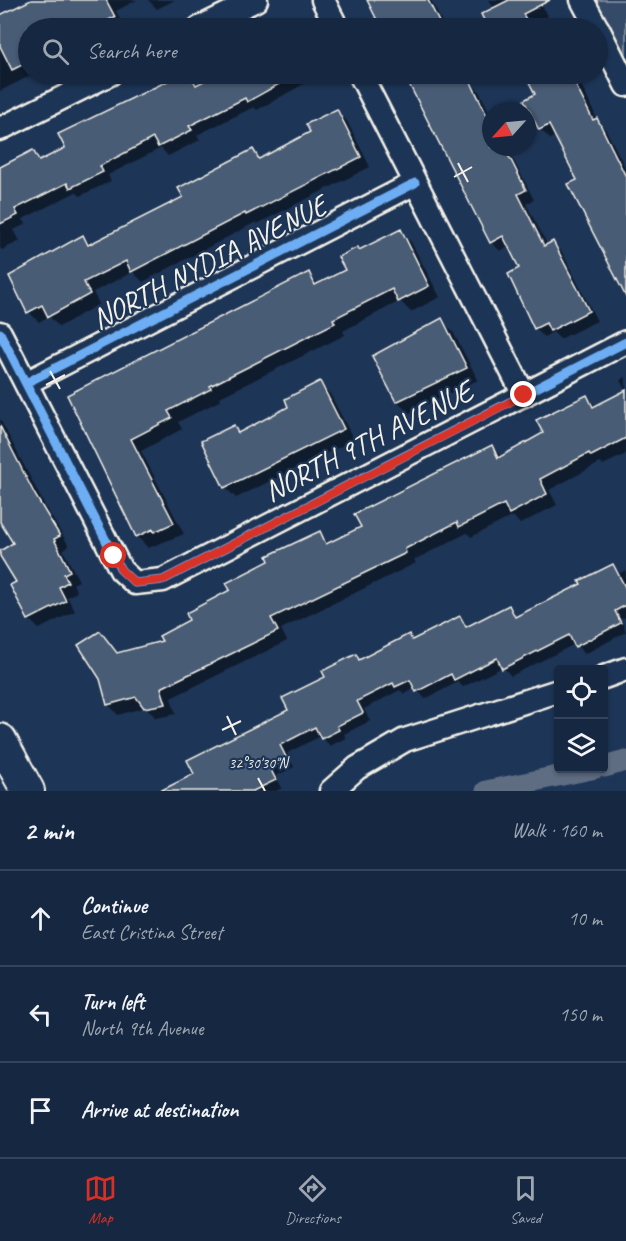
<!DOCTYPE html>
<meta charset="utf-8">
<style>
body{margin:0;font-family:Caveat,sans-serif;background:#23344c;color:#f1f3f6}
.controls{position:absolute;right:18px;bottom:18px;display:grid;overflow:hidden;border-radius:6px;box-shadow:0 2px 4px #0004}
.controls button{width:54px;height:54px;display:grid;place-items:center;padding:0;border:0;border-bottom:2px solid #35445a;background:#162841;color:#f1f3f6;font:30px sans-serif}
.compass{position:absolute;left:482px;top:102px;width:54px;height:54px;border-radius:50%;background:#162841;box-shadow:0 2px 4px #0004;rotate:243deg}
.stop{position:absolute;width:18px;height:18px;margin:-14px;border:4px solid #d93025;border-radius:50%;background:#fff}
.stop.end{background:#d93025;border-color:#fff;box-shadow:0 2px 6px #0008}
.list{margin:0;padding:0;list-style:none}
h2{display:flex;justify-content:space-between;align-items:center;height:78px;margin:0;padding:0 24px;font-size:26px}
h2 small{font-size:20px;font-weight:400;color:#9ea6b1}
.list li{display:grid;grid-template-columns:39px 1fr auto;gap:18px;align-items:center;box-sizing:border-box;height:96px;padding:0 24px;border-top:2px solid #35445a}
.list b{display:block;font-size:22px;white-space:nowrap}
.list p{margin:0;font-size:20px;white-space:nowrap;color:#9ea6b1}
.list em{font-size:20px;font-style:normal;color:#9ea6b1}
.icon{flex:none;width:33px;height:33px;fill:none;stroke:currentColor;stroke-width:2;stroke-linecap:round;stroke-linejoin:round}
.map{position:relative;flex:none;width:626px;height:791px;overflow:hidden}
.search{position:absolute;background:#162841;box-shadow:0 2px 4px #0004;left:18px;right:18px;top:18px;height:66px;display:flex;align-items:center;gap:15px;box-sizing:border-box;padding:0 21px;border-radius:33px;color:#9ea6b1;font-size:22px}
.sheet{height:366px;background:#162841}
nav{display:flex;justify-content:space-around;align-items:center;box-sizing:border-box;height:84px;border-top:2px solid #35445a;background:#162841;font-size:16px;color:#9ea6b1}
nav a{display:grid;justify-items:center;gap:3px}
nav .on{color:#d93025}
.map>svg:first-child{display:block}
.green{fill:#354a67;stroke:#949ea8;stroke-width:1.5}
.shadow{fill:#0007}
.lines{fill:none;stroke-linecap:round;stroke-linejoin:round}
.canal{stroke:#5e6d82;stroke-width:21}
.building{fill:#485b74;stroke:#f4f1e8;stroke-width:1.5}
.street-casing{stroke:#f4f1e8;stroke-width:27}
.secondary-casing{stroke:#f4f1e8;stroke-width:36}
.street{stroke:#1d3557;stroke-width:22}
.secondary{stroke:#1d3557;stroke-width:32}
.cycleway-casing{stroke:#1d3557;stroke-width:13}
.cycleway{stroke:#6dadf4;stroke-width:9}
.route{stroke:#d93025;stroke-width:8}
.ticks{fill:none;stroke:#f4f1e8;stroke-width:2}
.labels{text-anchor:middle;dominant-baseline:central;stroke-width:4.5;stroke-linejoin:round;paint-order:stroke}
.street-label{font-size:30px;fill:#f4f1e8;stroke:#1d3557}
.ticks-label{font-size:15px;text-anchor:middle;fill:#f4f1e8;stroke:#1d3557;stroke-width:4.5;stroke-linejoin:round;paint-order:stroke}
</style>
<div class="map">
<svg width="626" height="791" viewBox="0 0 626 791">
<rect width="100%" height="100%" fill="#1d3557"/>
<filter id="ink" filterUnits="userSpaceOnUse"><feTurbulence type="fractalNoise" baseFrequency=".0167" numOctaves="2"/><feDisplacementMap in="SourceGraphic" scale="12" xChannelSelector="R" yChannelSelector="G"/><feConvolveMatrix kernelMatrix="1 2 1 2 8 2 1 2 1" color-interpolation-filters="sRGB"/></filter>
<g filter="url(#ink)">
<path class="green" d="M 582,0 L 626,0 L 626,79 Z"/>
<g class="shadow">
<path d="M 33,0 L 137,0 L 116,11 L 124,28 L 28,28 L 28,74 L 34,74 L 0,91 L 0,17 Z"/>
<path d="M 148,0 L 175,0 L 157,9 Z"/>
<path d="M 368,0 L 431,0 L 445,28 L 382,28 Z"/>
<path d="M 489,0 L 539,0 L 548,16 L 532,24 L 535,28 L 490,28 L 483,15 L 494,9 Z"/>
<path d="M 289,21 L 297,28 L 274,28 Z"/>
<path d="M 185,74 L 189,74 L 199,85 L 221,74 L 320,75 L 257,110 L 254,107 L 197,135 L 200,140 L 168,156 L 161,148 L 108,175 L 111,181 L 80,196 L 76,192 L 23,219 L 26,224 L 14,230 L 20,241 L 2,250 L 0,248 L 0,168 L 33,152 L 42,161 L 67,148 L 60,134 Z"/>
<path d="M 405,74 L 462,74 L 467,83 L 470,82 L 479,91 L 491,115 L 491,147 L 507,147 L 534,200 L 526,204 L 548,246 L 553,243 L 562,252 L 597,321 L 560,339 L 553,332 L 544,337 L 535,328 L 521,268 L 510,246 L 500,251 L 491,242 Z"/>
<path d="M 526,74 L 576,74 L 599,123 L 606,130 L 626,169 L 626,296 L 579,180 L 556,136 L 550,139 L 540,129 L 537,95 Z"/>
<path d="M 336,111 L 347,121 L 370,167 L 257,224 L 256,222 L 143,282 L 133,272 L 93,292 L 99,304 L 59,327 L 49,316 L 39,322 L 29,312 L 83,237 L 92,245 L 185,198 L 253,151 L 261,159 L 312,133 Z"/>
<path d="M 400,231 L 411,242 L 440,297 L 411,312 L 400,301 L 343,331 L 345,335 L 220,397 L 221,400 L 178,422 L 182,429 L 141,451 L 184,534 L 148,548 L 137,536 L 69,396 L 308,274 L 319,285 L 347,271 L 360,251 Z"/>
<path d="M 441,320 L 453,332 L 478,380 L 409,413 L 397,401 Z"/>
<path d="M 626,377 L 626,454 L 603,465 L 600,463 L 549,490 L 557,505 L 520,524 L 513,516 L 471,537 L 467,533 L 414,560 L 416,563 L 281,629 L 287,641 L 171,698 L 176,714 L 156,718 L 146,707 L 118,715 L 108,704 L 100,632 L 119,654 L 165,642 L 271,562 L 319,533 L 330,544 L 363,528 L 492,447 L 502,457 L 545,433 L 587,397 L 597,407 L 626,392 L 620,380 Z"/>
<path d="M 320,383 L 330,394 L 354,440 L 236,498 L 225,487 L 233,426 L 240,433 L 290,407 Z"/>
<path d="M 0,419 L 45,506 L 69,546 L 63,550 L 79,581 L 73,584 L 77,592 L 67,597 L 75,611 L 39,629 L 29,619 L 18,582 L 0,553 L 15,543 L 0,519 Z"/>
<path d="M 613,565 L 620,573 L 626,570 L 626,617 L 621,619 L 626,632 L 585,654 L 575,644 L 511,676 L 503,667 L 463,687 L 458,682 L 425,699 L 416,688 L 404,694 L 400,690 L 364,709 L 370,721 L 344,734 L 346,738 L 330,746 L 321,736 L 287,753 L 294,767 L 276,776 L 282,788 L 276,791 L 163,791 L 196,774 L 290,711 L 355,655 L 361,661 L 409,636 L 414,641 L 460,618 L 469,627 L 509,606 L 518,618 L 583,585 Z"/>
</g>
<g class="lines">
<g class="canal">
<path d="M 604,767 L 626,761"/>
<path d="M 486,791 L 596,768"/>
</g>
</g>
<g class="building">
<path d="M 31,0 L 106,0 L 115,17 L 91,28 L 28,28 L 28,62 L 12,70 L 0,46 L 0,15 Z"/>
<path d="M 367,0 L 428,0 L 439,22 L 427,28 L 381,28 Z"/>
<path d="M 509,0 L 550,0 L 523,14 L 531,28 L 488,28 L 481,14 Z"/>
<path d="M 182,74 L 190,74 L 196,85 L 218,74 L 297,74 L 247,102 L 245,98 L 189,126 L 192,130 L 158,147 L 153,138 L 100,166 L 103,172 L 70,188 L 67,183 L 15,209 L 18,215 L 0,224 L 0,167 L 33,150 L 39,161 L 65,148 L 58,134 Z"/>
<path d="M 404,74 L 467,74 L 491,124 L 491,147 L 503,147 L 511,160 L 526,190 L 518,194 L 544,246 L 553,241 L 589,311 L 550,331 L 546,323 L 534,329 L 508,274 L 519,268 L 503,236 L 490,243 Z"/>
<path d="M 525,74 L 570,74 L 593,120 L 597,118 L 626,177 L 626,297 L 568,184 L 577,180 L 549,125 L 539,130 L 524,100 L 535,94 Z"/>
<path d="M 337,109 L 361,157 L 246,215 L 245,213 L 131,272 L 126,261 L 84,282 L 90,294 L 48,317 L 42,305 L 27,313 L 9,276 L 83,235 L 88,245 L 183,197 L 178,188 L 253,149 L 259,159 L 310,132 L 306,124 Z"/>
<path d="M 401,229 L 429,286 L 398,302 L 392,289 L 333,319 L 335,323 L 210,386 L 211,389 L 168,411 L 172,418 L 131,439 L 174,523 L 154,532 L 153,529 L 136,537 L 67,395 L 309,272 L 315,285 L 345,270 L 338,257 L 358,247 L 359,250 Z"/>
<path d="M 442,318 L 467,368 L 396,402 L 372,356 Z"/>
<path d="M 320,381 L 344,429 L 224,488 L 201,441 L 234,425 L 238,433 L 288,407 L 285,399 Z"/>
<path d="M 626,390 L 626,438 L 591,456 L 589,453 L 540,479 L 547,494 L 509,514 L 504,504 L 459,527 L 457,522 L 405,549 L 406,553 L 271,618 L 278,631 L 161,688 L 166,704 L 144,708 L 136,697 L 107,705 L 100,679 L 78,645 L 100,631 L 117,653 L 162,641 L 159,636 L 189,620 L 186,613 L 230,590 L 226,583 L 269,561 L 267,556 L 320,531 L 326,544 L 361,527 L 354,514 L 492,445 L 498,458 L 543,433 L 536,420 L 587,395 L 593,407 Z"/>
<path d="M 0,426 L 35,495 L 60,536 L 54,539 L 70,571 L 64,574 L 68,582 L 59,587 L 66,601 L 28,620 L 10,585 L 16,582 L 0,556 L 0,551 L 13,543 L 0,522 Z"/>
<path d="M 613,564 L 626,589 L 626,605 L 615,611 L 621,623 L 575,647 L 569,635 L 502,669 L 497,658 L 454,680 L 451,674 L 416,692 L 410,680 L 395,687 L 393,683 L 357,701 L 363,713 L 337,726 L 339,730 L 321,739 L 315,727 L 280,745 L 287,759 L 270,768 L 276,780 L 253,791 L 160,791 L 194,774 L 187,760 L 288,710 L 282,698 L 325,677 L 322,671 L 356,654 L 359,660 L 409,634 L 412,640 L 460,616 L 466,627 L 509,605 L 515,617 L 581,584 L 579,581 Z"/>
</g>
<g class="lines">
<g class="street-casing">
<g id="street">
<path d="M 323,0 L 337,28"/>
<path d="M 582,0 L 597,28"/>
<path d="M 199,28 L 256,0"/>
<path d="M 598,29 L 626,85"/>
<path d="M 360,74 L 524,395"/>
<path d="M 0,129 L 110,74"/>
<path d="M 0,333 L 121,570 L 135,583 L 163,580 L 626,342"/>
<path d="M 26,383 L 415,183"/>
<path d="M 604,677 L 626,669"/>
<path d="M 331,791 L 357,768 L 405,740 L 558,691"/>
</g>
</g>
<g class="secondary-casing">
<path id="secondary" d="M 0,740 L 28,791"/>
</g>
<use href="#street" class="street"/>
<use href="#secondary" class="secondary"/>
<g class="cycleway-casing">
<g id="cycleway">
<path d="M 0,333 L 121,570 L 135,583 L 163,580 L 626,342"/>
<path d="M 26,383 L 415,183"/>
</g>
</g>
<use href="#cycleway" class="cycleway"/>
</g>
</g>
<g class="lines" filter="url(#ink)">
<path class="route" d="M 114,556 L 121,570 L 135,583 L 163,580 L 524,395"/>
</g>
<path class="ticks" d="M 458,163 L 468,182M 454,177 L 472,167M 50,371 L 60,389M 46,385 L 65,375M 227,716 L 236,735M 222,730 L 241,721M 258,778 L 265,791"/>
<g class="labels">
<g class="street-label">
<text transform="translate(209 262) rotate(-27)">NORTH NYDIA AVENUE</text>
<text transform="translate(368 441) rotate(-27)">NORTH 9TH AVENUE</text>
</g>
</g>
<g class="ticks-label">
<text x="258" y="768">32°30'30"N</text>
</g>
</svg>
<div class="controls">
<button><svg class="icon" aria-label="locate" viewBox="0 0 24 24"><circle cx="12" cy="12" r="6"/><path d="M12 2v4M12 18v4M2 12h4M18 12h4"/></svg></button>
<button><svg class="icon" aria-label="layers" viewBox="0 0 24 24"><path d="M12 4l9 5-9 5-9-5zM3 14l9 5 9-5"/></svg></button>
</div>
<svg class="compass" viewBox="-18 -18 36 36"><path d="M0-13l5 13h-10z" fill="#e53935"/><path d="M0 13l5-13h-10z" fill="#9ea6b1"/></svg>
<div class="stop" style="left:114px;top:556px"></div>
<div class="stop end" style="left:524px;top:395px"></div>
<div class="search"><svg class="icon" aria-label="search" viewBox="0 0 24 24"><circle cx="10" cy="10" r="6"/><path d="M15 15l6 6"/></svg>Search here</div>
</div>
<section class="sheet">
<h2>2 min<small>Walk · 160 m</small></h2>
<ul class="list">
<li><svg class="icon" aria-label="ahead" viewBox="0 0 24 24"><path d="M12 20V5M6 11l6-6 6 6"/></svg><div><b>Continue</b><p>East Cristina Street</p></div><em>10 m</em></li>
<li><svg class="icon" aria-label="left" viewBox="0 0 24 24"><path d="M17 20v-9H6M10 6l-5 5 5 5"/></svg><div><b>Turn left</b><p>North 9th Avenue</p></div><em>150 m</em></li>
<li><svg class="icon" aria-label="arrive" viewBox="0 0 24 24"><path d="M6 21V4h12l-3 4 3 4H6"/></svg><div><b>Arrive at destination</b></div></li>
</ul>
</section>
<nav>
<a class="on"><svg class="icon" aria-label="map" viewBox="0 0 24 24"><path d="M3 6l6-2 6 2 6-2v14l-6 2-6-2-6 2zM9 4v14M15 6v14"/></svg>Map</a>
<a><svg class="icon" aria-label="directions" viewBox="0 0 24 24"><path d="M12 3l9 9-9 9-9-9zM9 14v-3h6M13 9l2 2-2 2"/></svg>Directions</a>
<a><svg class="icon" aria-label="saved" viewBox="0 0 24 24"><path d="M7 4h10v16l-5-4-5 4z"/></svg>Saved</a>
</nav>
